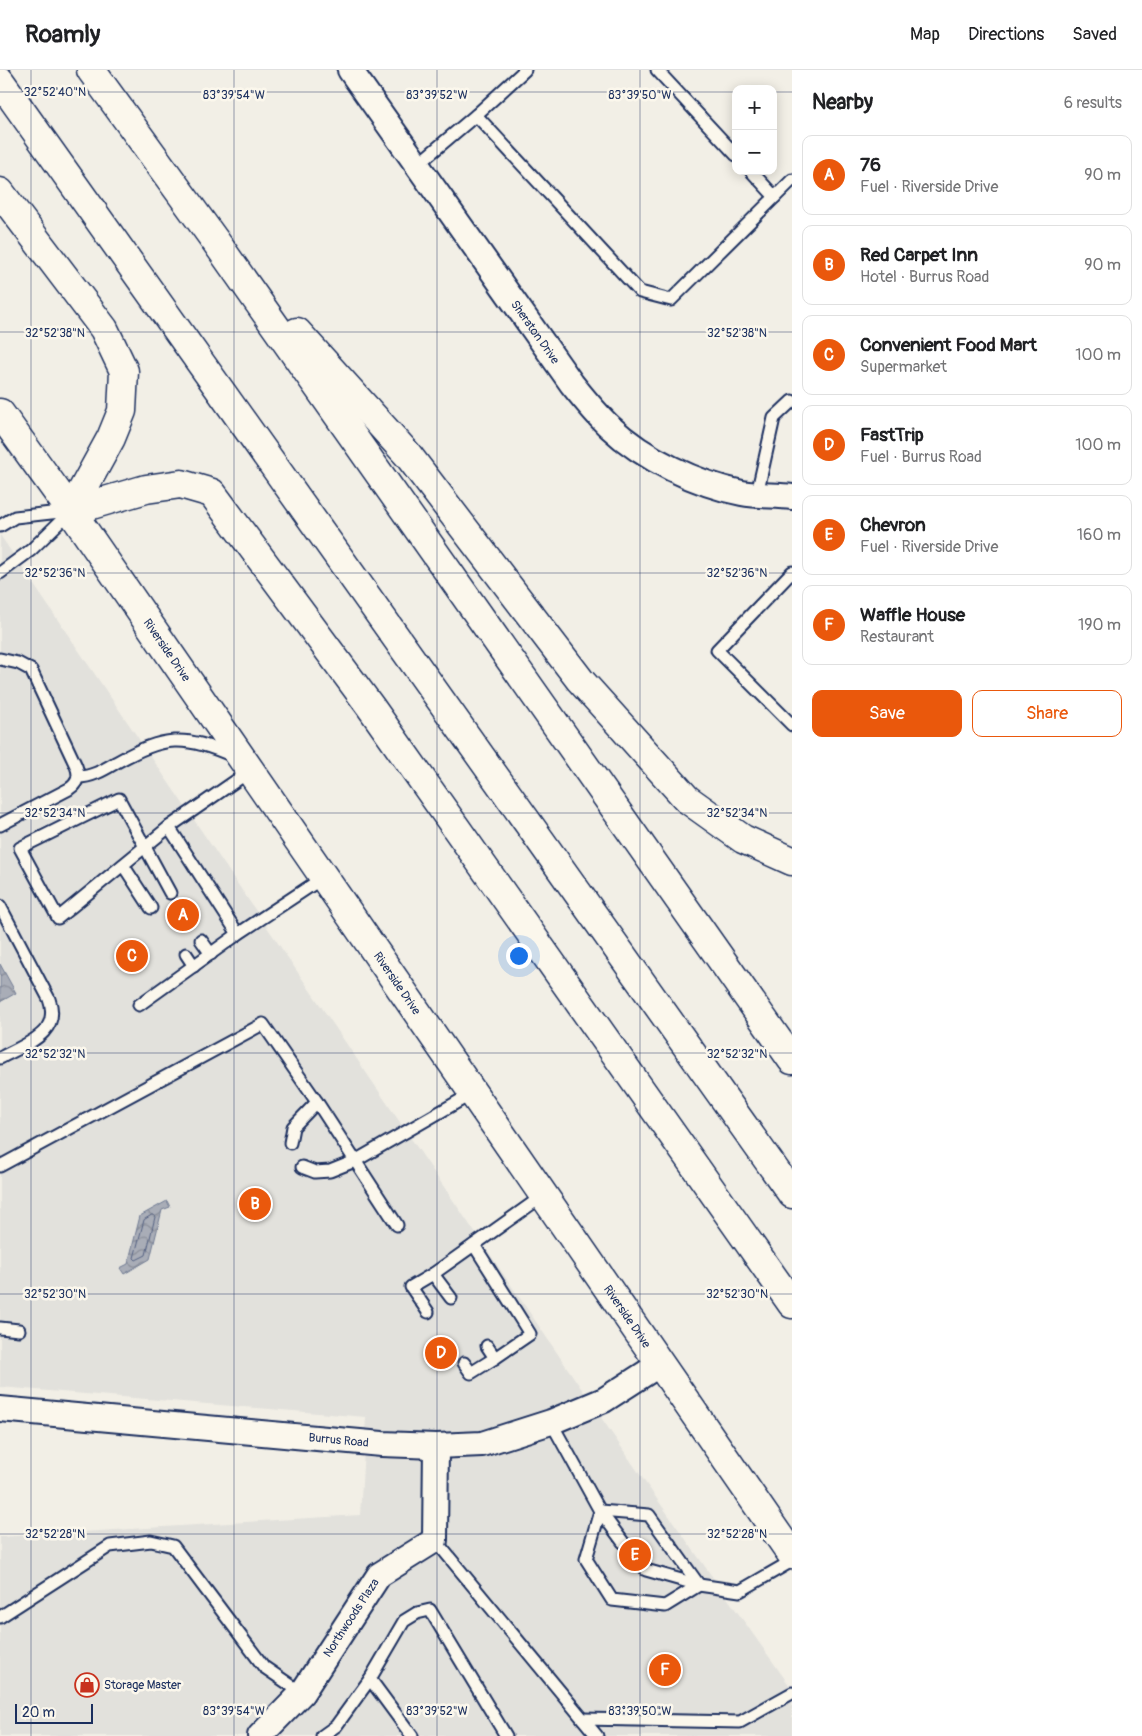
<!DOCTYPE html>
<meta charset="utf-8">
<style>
body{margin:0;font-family:Pangolin,sans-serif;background:#f2f2f2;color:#202124}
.controls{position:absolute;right:15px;top:15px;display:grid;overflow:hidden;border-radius:10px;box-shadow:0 2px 12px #0003}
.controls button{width:45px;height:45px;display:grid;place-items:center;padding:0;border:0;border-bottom:1px solid #e0e0e0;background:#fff;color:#202124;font:25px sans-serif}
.scale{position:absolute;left:15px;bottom:12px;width:78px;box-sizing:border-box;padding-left:5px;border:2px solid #1b2f5e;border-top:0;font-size:14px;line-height:18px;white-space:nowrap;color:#1b2f5e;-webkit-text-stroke:4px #fbf7ec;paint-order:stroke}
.you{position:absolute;left:518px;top:885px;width:18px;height:18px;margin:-12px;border:4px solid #fff;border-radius:50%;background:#1a73e8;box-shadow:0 0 0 8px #1a73e833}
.badge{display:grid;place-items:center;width:32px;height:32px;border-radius:50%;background:#ea580c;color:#fff;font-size:16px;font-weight:700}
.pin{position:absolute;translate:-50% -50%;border:2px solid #fff;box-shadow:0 1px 5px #0006}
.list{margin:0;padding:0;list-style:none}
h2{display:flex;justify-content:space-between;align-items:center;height:65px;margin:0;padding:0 20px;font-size:21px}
h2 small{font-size:16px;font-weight:400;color:#757577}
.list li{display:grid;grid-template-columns:32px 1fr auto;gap:15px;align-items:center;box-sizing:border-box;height:80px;margin:0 10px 10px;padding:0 10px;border:1px solid #e0e0e0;border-radius:10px}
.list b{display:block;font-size:19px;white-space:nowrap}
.list p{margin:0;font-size:16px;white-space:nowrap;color:#757577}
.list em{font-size:16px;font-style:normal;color:#757577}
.actions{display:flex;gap:10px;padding:15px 20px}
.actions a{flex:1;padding:11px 0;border:1px solid #ea580c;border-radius:10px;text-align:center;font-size:18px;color:#ea580c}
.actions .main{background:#ea580c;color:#fff}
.map{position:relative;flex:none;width:792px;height:1666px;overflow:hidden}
header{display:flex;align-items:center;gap:30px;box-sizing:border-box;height:70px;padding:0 25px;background:#fff;border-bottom:1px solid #e0e0e0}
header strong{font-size:24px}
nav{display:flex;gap:28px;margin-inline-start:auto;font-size:18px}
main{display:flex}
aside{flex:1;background:#fff}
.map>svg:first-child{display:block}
.built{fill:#e2e1dc}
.water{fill:url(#water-waves);stroke:#707b93}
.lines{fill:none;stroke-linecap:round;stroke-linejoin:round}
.shore{stroke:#546182;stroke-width:1}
.lane-casing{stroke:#1b2f5e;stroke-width:15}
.street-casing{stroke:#1b2f5e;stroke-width:28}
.primary-casing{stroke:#1b2f5e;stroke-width:31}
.highway-casing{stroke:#1b2f5e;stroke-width:31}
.lane{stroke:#fbf7ec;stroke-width:11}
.street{stroke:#fbf7ec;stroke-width:24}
.primary{stroke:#fbf7ec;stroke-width:28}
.highway{stroke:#fbf7ec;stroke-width:28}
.ticks{fill:none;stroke:#1b2f5e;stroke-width:1;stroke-opacity:0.45}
.labels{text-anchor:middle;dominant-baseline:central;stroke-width:5;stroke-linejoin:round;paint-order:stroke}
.street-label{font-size:12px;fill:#1b2f5e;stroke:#fbf7ec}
.poi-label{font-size:12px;fill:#1b2f5e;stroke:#fbf7ec;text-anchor:start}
.ticks-label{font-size:12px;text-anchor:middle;fill:#1b2f5e;stroke:#fbf7ec;stroke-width:5;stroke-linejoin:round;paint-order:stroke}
</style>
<header>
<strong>Roamly</strong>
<nav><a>Map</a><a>Directions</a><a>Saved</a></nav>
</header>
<main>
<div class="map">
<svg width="792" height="1666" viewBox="0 0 792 1666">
<defs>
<pattern id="water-waves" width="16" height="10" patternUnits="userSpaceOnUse" patternTransform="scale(1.25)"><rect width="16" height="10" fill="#a9adb7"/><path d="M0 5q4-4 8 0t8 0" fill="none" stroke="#898d98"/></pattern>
</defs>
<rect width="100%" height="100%" fill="#f2efe6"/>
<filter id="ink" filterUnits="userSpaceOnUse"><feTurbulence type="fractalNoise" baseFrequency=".02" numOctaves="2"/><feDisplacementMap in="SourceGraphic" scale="10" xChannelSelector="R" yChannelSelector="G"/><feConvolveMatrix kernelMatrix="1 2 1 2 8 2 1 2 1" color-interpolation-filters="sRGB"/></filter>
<g filter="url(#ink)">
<path class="built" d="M 0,465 L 647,1415 L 792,1619 L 792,1666 L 0,1666 L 0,1467 L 360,1445 L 366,1347 L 0,1317 Z"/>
<g class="water">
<path d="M 0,894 L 16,923 L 0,932 Z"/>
<path d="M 167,1131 L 170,1137 L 162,1140 L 150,1189 L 124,1204 L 120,1198 L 128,1194 L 140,1146 Z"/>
</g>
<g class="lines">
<path class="shore" d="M 152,1145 L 154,1145 L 155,1147 L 146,1185 L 136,1190 L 134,1188 L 144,1150 Z"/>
<g class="lane-casing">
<g id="lane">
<path d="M 525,0 L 476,45 L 640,222 L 671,230 L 792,110"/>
<path d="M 657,0 L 736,85"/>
<path d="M 417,95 L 476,45"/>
<path d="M 751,101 L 775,127"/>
<path d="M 757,424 L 774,348 L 792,331"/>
<path d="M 0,456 L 15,447 L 69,441"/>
<path d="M 792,502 L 717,580 L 792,655"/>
<path d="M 0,503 L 31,480 L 71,441"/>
<path d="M 0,589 L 18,593 L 31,600 L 76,696 C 80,706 78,713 69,719 L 0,755"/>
<path d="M 78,707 C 93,707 105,699 117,692 C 164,666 184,664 233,686"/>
<path d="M 169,757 L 238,864"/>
<path d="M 123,795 L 151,838"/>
<path d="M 170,823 L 119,729 L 20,778 L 58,848 L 169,757 L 250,701"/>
<path d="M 0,836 L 49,929 C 62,964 25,974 0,988"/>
<path d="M 201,870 L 211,884"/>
<path d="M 186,884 L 194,896"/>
<path d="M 139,935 L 238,864 L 324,807"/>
<path d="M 290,1073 L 293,1057 L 317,1032"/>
<path d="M 0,1096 L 263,954 L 317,1032 L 397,1155"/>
<path d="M 302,1097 L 315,1102 L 330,1101 L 355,1091 L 473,1023"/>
<path d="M 474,1175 L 530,1264 L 495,1288 L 487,1276"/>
<path d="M 451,1228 L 433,1204 L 544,1125"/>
<path d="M 428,1242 L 411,1217 L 433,1204"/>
<path d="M 0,1258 L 19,1260"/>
<path d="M 464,1293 L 471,1303 L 495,1288"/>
<path d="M 551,1352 L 600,1441 L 623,1472"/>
<path d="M 600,1441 L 649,1445 L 699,1515 L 665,1536 L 612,1530 L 586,1489 Z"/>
<path d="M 435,1470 L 597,1666"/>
<path d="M 646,1500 L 699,1515 L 740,1521 L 792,1491"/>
<path d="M 0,1547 L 110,1476 L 151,1471 L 173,1476 L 264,1597 L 302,1623"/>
<path d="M 370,1609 L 404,1551 L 417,1543 L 430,1540 L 506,1666"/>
<path d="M 583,1649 L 740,1652 L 792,1623"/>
<path d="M 322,1666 L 336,1656 L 370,1609 L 412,1666"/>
</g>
</g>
<g class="street-casing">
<g id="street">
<path id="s1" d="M 350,0 L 572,314 C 584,329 596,344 610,357 C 644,389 697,414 742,423 C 758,426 776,425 792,427"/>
<path id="s2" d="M 0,1339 L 382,1374 L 436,1376 L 482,1374 L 551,1352 L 604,1330 L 660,1294"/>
<path id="s3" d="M 260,1666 L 302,1623 L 379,1505 L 435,1470 L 436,1376"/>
</g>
</g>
<g class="primary-casing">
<g id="primary">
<path id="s4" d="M 0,343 L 71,441 L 792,1485"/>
</g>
</g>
<g class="highway-casing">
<g id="highway">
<path d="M 91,0 L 216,172 L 792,990"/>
<path d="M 0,11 L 792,1124"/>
<path d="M 0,122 L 104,259 L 124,301 L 122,341 L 111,368 L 71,441"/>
<path d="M 297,262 L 408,385 L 580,610 L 687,729 L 743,769 L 792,791"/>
<path d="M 71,441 L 146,419 L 181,414 L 212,423 L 370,636 L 792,1234"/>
</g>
</g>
<use href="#lane" class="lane"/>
<use href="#street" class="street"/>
<use href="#primary" class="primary"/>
<use href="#highway" class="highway"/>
</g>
</g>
<path class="ticks" d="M 31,0 L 31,1666M 234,0 L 234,1666M 437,0 L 437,1666M 640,0 L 640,1666M 0,22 L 736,22M 773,22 L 792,22M 0,262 L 792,262M 0,503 L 792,503M 0,743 L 792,743M 0,983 L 792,983M 0,1224 L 792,1224M 0,1464 L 792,1464"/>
<defs>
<g id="shop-ring" transform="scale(1.25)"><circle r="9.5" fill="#fbf7ec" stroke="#c8321e" stroke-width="1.5"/><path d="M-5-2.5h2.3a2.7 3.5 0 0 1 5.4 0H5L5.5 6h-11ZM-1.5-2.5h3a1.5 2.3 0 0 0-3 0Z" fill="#c8321e"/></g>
</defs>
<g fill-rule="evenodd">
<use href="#shop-ring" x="87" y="1615"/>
</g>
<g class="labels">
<g class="street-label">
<text stroke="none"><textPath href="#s1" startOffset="321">Sheraton Drive</textPath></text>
<text stroke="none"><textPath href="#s4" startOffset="290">Riverside Drive</textPath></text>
<text stroke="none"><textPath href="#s4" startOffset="695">Riverside Drive</textPath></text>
<text stroke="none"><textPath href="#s4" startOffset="1100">Riverside Drive</textPath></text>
<text stroke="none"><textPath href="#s2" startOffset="340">Burrus Road</textPath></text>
<text stroke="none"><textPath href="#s3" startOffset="150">Northwoods Plaza</textPath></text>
</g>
<g class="poi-label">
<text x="104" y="1615">Storage Master</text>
</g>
</g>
<g class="ticks-label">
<text x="55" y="26">32°52'40"N</text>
<text x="234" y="29">83°39'54"W</text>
<text x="437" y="29">83°39'52"W</text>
<text x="640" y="29">83°39'50"W</text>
<text x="55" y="267">32°52'38"N</text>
<text x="737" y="267">32°52'38"N</text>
<text x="55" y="507">32°52'36"N</text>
<text x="737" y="507">32°52'36"N</text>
<text x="55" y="747">32°52'34"N</text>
<text x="737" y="747">32°52'34"N</text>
<text x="55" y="988">32°52'32"N</text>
<text x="737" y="988">32°52'32"N</text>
<text x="55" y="1228">32°52'30"N</text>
<text x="737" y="1228">32°52'30"N</text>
<text x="55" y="1468">32°52'28"N</text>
<text x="737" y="1468">32°52'28"N</text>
<text x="234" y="1645">83°39'54"W</text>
<text x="437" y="1645">83°39'52"W</text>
<text x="640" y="1645">83°39'50"W</text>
</g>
</svg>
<div class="controls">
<button>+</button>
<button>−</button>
</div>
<div class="scale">20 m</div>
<div class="you"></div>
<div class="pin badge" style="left:183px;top:845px">A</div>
<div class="pin badge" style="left:255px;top:1134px">B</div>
<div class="pin badge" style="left:132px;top:886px">C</div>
<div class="pin badge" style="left:441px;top:1283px">D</div>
<div class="pin badge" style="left:635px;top:1485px">E</div>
<div class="pin badge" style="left:665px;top:1600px">F</div>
</div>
<aside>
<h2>Nearby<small>6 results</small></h2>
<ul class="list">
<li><span class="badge">A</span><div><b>76</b><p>Fuel · Riverside Drive</p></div><em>90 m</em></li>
<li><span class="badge">B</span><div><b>Red Carpet Inn</b><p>Hotel · Burrus Road</p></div><em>90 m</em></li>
<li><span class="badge">C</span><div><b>Convenient Food Mart</b><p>Supermarket</p></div><em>100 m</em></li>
<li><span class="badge">D</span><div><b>FastTrip</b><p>Fuel · Burrus Road</p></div><em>100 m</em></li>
<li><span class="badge">E</span><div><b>Chevron</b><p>Fuel · Riverside Drive</p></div><em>160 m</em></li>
<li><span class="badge">F</span><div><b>Waffle House</b><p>Restaurant</p></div><em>190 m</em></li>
</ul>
<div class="actions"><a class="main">Save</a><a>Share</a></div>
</aside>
</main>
